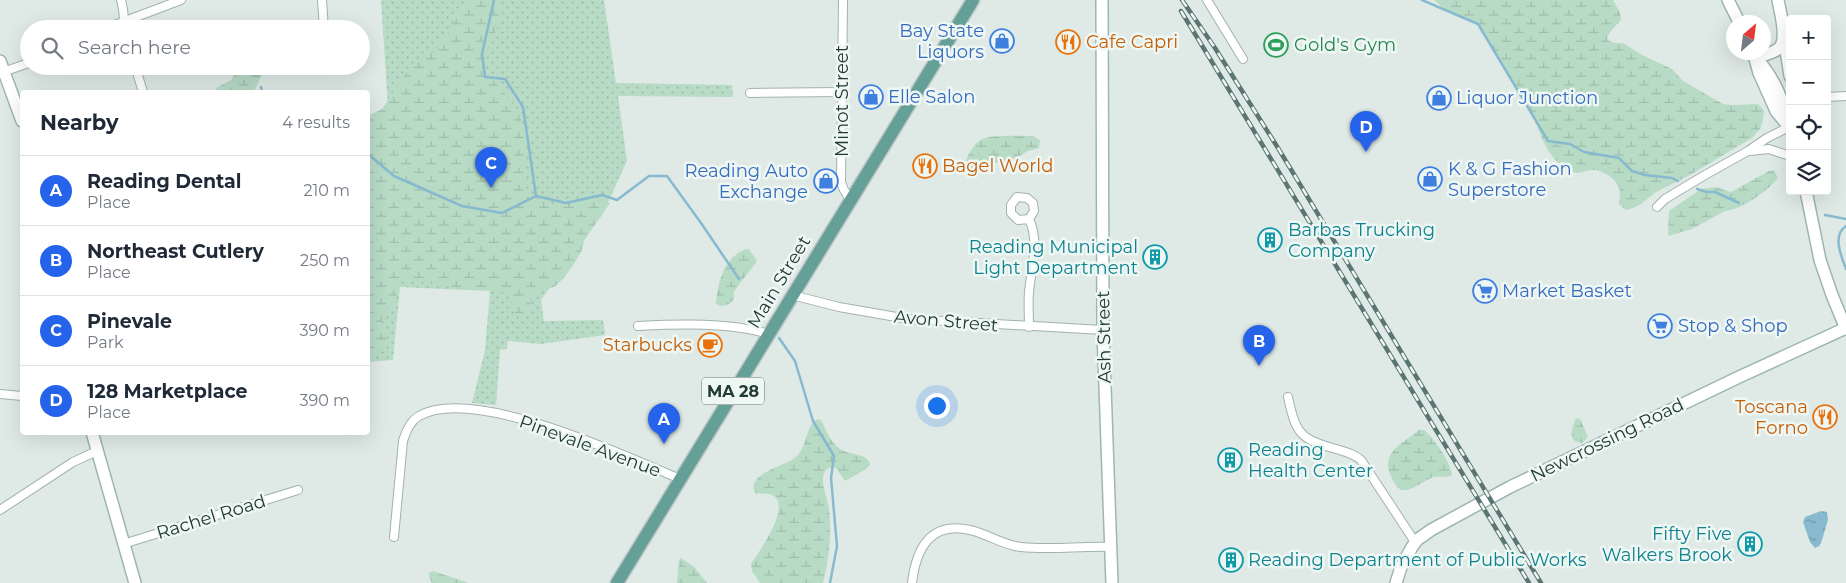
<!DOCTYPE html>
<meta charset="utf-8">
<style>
body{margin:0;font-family:Montserrat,sans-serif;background:#f6f6f7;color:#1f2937}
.controls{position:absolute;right:15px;top:15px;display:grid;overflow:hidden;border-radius:5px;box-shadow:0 5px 20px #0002}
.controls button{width:45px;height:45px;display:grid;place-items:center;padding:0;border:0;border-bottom:1px solid #e0e1e3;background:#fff;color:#1f2937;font:25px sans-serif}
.compass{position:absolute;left:1726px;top:15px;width:45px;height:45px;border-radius:50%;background:#fff;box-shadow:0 5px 20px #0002;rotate:28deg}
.you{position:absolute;left:936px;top:405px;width:18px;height:18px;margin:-12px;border:4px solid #fff;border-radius:50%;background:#1a73e8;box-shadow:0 0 0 8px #1a73e833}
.badge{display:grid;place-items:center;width:32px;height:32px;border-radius:50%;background:#2563eb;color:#fff;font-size:16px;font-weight:700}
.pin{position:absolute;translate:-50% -41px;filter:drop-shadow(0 1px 2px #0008)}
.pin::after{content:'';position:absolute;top:26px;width:18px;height:15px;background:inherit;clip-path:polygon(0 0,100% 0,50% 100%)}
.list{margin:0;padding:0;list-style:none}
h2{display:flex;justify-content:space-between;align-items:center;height:65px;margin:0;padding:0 20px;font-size:21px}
h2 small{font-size:16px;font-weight:400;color:#747a83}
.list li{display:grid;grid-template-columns:32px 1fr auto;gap:15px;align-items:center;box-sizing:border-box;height:70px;padding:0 20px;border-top:1px solid #e0e1e3}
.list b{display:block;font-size:19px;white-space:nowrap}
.list p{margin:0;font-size:16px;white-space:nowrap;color:#747a83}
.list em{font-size:16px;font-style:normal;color:#747a83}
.icon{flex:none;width:28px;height:28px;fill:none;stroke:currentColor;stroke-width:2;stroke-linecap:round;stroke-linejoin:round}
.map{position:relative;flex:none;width:1846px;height:583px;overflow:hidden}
.search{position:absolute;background:#fff;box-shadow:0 5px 20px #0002;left:20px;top:20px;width:350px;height:55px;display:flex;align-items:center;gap:12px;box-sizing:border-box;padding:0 18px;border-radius:28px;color:#747a83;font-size:19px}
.panel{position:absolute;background:#fff;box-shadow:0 5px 20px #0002;left:20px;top:90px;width:350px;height:345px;border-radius:5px}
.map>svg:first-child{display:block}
.grass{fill:url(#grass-dots)}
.wetland{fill:url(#wetland-marsh)}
.water{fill:url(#water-ripples)}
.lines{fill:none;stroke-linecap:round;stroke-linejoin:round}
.stream{stroke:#87bacf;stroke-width:2.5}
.street-casing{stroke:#a2b2ae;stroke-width:10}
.secondary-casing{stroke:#9eb6b0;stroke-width:14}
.primary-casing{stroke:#bcc4c3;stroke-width:15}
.street{stroke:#fff;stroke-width:8}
.secondary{stroke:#fff;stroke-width:11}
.primary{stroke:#649f98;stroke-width:12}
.rail-casing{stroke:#5b7672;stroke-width:4.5}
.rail{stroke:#eff7f4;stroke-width:2.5;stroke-dasharray:8;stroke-linecap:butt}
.labels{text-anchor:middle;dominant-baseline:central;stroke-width:5;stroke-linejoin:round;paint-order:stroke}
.shield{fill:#eff7f4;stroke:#5e736f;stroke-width:1}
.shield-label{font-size:16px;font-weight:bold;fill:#203a36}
.shop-label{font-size:18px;fill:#366cbe;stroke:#eff7f4;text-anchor:start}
.food-label{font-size:18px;fill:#c56008;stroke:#eff7f4;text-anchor:start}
.leisure-label{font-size:18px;fill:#27864d;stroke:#eff7f4;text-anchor:start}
.street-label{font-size:18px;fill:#203a36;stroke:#eff7f4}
.culture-label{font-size:18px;fill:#0d838f;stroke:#eff7f4;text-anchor:start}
</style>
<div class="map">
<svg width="1846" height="583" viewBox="0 0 1846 583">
<defs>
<pattern id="grass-dots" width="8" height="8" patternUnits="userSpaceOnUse" patternTransform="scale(1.25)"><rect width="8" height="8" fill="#b8dbc6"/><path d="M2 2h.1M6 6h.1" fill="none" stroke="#9ebdab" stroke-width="1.8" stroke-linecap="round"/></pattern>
<pattern id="wetland-marsh" width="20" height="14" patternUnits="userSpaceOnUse" patternTransform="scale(1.25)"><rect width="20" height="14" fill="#b8dbc6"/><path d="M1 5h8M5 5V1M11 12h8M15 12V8" fill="none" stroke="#9ebdab"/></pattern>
<pattern id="water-ripples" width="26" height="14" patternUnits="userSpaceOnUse" patternTransform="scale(1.25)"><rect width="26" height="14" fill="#87bacf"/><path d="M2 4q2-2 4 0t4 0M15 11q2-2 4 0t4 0" fill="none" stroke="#6e98a9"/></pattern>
</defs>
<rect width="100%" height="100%" fill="#dfeae7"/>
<path class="grass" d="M 381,0 L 604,0 L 616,83 L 732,85 L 733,97 L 618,96 L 627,161 L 602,215 L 541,300 L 544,321 L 603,320 L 605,335 L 541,344 L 508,341 L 507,349 L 500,350 L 496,405 L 472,403 L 485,350 L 490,291 L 400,287 L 393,360 L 368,362 L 368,142 L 390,137 Z"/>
<g class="wetland">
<path d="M 465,0 L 499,0 L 503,16 L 487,49 L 482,69 C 498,85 518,104 524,128 C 528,145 525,178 526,197 L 555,207 L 570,202 L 587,198 L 600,198 L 610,203 L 585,239 L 581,252 L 574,264 L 563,279 L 554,287 L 533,292 L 528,314 L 523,320 L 516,315 L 509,297 L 499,290 L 467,289 L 402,279 L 398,287 L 396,303 C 393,305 388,307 385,310 C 378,319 387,336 387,346 L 384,351 L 368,354 L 368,116 L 382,109 L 412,64 C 419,58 427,58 432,53 C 447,39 456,18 465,0 Z"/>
<path d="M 1434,0 L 1613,0 C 1629,27 1618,16 1607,38 L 1609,41 L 1616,43 L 1623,43 L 1642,55 L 1672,69 L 1683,81 L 1723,104 L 1733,105 L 1758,104 L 1764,110 L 1763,120 L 1760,129 L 1752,138 L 1690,175 L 1656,192 L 1641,204 L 1633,208 L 1626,210 L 1619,204 C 1619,200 1621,193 1619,188 C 1616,178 1602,170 1592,170 C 1587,170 1582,173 1577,173 C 1571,172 1564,167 1560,164 C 1545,152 1541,134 1533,117 L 1478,25 L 1444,9 Z"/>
<path d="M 240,66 L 262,66 L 262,74 L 254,92 L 214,92 L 218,87 L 231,80 Z"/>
<path d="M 1033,136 L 1040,140 L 1039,148 L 1028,151 L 1016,158 L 988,165 L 975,172 L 966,166 C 965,157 975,141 985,138 C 996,135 1020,136 1033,136 Z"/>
<path d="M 1774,170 L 1778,178 C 1768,191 1741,210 1725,211 L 1692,229 L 1668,236 L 1669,211 L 1701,189 L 1716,187 L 1731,192 L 1769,171 Z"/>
<path d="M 746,249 L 749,249 L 757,261 L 755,264 L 737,287 L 734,292 L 734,300 C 728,305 723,308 716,304 C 718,282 723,258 746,249 Z"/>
<path d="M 1576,418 L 1580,419 L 1588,437 L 1582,443 L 1574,441 C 1569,435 1573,425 1576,418 Z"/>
<path d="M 817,419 L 821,420 C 827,432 831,445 844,451 C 852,455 868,454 870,464 L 866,469 L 845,481 L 836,468 C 832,467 828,467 825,471 C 819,481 828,498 829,509 C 832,531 829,562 823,583 L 760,583 L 752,571 L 751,564 C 758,553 791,508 774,496 C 770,493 760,494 755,493 C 746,472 786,467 797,456 C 807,446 805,428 817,419 Z"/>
<path d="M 1419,430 L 1424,430 C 1434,438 1450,461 1452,475 C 1445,479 1439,475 1431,478 C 1421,482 1412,492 1401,490 C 1395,486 1393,480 1390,474 C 1381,451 1405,442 1419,430 Z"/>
<path d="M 681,558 L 694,567 L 707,583 L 677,583 L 679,560 Z"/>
<path d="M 433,571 L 469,583 L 432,583 L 429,577 L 429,573 Z"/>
</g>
<path class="water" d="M 1821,511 L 1827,512 L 1828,520 L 1821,543 L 1819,546 L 1815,548 L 1810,542 L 1803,522 L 1805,517 Z"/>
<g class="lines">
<g class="stream">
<path d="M 494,0 L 482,54 L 485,77 L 505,79 L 523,107 L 536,196 L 566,203 L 602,195 L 617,200 L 649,176 L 667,176 L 701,223 L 739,279"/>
<path d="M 1422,0 L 1478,24 L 1548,141 L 1570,144 L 1584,152 L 1619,158 L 1632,171 L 1645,175 L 1672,178 L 1678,181"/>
<path d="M 261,87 L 262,92"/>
<path d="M 368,154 L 394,176 L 462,206 L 502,213 L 536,196"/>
<path d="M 1697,189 L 1707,192 L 1715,192 L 1739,203"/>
<path d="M 1825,215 L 1846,219"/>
<path d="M 1846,226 C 1832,235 1841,256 1846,269"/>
<path d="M 779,338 L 795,361 L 813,421 L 834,456 L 831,478 L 837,546 L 830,583"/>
</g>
<g class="street-casing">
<g id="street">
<path d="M 121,0 L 123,9 L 125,29"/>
<path d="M 322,0 L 324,29"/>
<path d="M 843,0 L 841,182 L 844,190 L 850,199"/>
<path d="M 1207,0 L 1243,59"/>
<path d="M 104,29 L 181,0"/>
<path d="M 135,66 L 143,92"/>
<path d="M 0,73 L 29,63"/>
<path d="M 750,93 L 842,92"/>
<path d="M 1827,97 L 1846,96"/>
<path d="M 1750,151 L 1769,149 L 1790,156"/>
<path d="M 1657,207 L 1665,199 L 1705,175 L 1748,151 L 1767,138 L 1789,127"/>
<path d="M 1029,219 L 1034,211 L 1033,203 L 1027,198 L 1017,197 L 1011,205 L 1011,213 L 1018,220 L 1029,219 C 1040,241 1031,269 1029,292 C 1028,303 1029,315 1029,327"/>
<path d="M 792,295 L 839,307 L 908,319 L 1103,330"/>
<path d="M 638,326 C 678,324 731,322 768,334"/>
<path d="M 0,394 L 22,396"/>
<path d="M 1288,397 C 1296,434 1300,439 1336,449 C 1346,452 1354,454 1361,460 L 1415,542"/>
<path d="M 0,510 L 73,462 L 97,451"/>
<path d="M 394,537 L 403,441 C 406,431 410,421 419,416 C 473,385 625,456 680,479"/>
<path d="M 123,544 L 298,490"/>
<path d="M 912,583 C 916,549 930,521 970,530 C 988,534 1002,545 1021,547 C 1050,550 1080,546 1110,547"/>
</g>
</g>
<g class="secondary-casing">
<g id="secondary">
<path d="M 1102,0 L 1103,330 L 1112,583"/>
<path d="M 1728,0 L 1739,22"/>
<path d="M 1784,38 L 1790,76"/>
<path d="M 1753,52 L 1759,73 L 1776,111 L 1789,127"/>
<path d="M 1755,57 C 1763,55 1772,54 1778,49 C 1789,41 1780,12 1778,0"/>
<path d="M 1757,59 C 1773,76 1785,103 1789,127"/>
<path d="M 0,61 L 22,121"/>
<path d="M 1806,191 L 1820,260 L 1832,295 L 1846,329"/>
<path d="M 92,432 L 135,583"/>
<path d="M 1396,583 L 1401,567 L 1412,547 L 1417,540 L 1431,530 L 1510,487 L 1739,377 L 1846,328"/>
</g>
</g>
<g class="primary-casing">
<path id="primary" d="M 617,583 L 973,0"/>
</g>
<use href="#street" class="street"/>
<use href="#secondary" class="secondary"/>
<use href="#primary" class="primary"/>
<g class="rail-casing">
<g id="rail">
<path d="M 1182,0 L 1215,48 L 1278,148 L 1541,583"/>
<path d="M 1181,11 L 1529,583"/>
</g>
</g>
<use href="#rail" class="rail"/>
</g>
<defs>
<g id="shop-ring" transform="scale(1.25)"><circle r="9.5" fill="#eff7f4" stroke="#3f7fe0" stroke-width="1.5"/><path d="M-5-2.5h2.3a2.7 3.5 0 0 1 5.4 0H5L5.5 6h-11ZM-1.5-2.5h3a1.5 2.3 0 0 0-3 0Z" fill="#3f7fe0"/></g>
<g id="restaurant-ring" transform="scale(1.25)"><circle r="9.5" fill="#eff7f4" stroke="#e8710a" stroke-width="1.5"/><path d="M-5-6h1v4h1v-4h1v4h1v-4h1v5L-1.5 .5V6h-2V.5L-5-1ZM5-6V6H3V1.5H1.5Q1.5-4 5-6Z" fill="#e8710a"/></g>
<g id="stadium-ring" transform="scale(1.25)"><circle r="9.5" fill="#eff7f4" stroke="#2e9e5b" stroke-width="1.5"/><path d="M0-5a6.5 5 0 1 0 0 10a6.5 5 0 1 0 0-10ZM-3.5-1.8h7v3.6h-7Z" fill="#2e9e5b"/></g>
<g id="building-ring" transform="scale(1.25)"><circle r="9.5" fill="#eff7f4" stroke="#0f9aa8" stroke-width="1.5"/><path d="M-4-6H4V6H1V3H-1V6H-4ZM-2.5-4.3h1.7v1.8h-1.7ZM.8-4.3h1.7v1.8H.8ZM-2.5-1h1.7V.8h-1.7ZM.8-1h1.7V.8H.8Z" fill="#0f9aa8"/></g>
<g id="supermarket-ring" transform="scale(1.25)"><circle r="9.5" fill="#eff7f4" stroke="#3f7fe0" stroke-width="1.5"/><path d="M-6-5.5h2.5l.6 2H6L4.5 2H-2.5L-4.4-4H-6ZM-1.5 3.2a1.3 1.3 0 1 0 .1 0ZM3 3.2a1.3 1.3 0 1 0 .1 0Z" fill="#3f7fe0"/></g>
<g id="cafe-ring" transform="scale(1.25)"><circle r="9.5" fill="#eff7f4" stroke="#e8710a" stroke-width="1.5"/><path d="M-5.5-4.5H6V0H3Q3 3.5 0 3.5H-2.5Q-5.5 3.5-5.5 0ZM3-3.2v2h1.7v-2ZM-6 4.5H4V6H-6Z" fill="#e8710a"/></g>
</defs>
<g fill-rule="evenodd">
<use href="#shop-ring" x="1002" y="41"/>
<use href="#restaurant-ring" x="1068" y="42"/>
<use href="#stadium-ring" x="1276" y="45"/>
<use href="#shop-ring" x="871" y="97"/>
<use href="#shop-ring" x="1439" y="98"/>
<use href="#restaurant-ring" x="925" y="166"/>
<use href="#shop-ring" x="1430" y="179"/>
<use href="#shop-ring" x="826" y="181"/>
<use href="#building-ring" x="1270" y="240"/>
<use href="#building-ring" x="1155" y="257"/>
<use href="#supermarket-ring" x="1485" y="291"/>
<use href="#supermarket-ring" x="1660" y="326"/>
<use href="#cafe-ring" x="710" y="345"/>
<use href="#restaurant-ring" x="1825" y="417"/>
<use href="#building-ring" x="1230" y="460"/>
<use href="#building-ring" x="1750" y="544"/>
<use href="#building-ring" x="1231" y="560"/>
</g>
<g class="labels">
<rect class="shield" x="702" y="377.5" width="62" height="27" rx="4"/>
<g class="shield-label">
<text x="733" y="391">MA 28</text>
</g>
<g class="shop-label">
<text x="984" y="31" text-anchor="end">Bay State<tspan x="984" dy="21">Liquors</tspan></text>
<text x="888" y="97">Elle Salon</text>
<text x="1456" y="98">Liquor Junction</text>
<text x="1448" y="169">K &amp; G Fashion<tspan x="1448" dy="21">Superstore</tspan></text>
<text x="808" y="171" text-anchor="end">Reading Auto<tspan x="808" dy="21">Exchange</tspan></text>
<text x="1502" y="291">Market Basket</text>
<text x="1678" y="326">Stop &amp; Shop</text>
</g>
<g class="food-label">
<text x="1086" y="42">Cafe Capri</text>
<text x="942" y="166">Bagel World</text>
<text x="692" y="345" text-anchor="end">Starbucks</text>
<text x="1808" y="407" text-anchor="end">Toscana<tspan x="1808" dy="21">Forno</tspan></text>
</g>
<g class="leisure-label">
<text x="1294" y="45">Gold's Gym</text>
</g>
<g class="street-label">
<text transform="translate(842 101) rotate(-90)">Minot Street</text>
<text transform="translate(779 282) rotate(-59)">Main Street</text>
<text transform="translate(946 321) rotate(5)">Avon Street</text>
<text transform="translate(1104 337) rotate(-91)">Ash Street</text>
<text transform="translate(1607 440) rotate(-26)">Newcrossing Road</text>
<text transform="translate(590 446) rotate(20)">Pinevale Avenue</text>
<text transform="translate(211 517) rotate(-17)">Rachel Road</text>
</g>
<g class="culture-label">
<text x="1288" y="230">Barbas Trucking<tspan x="1288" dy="21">Company</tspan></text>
<text x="1138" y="247" text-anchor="end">Reading Municipal<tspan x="1138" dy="21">Light Department</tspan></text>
<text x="1248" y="450">Reading<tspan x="1248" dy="21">Health Center</tspan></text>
<text x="1732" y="534" text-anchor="end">Fifty Five<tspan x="1732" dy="21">Walkers Brook</tspan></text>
<text x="1248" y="560">Reading Department of Public Works</text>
</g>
</g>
</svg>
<div class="controls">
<button>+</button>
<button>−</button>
<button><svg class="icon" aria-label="locate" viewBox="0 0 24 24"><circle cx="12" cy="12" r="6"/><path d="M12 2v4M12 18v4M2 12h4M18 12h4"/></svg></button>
<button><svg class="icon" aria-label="layers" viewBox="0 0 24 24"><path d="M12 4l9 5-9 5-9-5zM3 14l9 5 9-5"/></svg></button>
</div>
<svg class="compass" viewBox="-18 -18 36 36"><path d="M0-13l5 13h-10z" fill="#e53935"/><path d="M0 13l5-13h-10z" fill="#747a83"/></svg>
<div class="you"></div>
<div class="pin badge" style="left:664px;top:444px">A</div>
<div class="pin badge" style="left:1259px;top:366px">B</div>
<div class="pin badge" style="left:491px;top:188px">C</div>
<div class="pin badge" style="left:1366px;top:152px">D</div>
<div class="search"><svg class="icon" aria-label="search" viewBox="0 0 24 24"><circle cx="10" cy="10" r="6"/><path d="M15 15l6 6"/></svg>Search here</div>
<section class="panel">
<h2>Nearby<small>4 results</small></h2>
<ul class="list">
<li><span class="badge">A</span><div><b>Reading Dental</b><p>Place</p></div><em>210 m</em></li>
<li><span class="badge">B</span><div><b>Northeast Cutlery</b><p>Place</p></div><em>250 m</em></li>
<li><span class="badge">C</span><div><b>Pinevale</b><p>Park</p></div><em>390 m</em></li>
<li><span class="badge">D</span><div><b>128 Marketplace</b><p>Place</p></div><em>390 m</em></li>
</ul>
</section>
</div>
